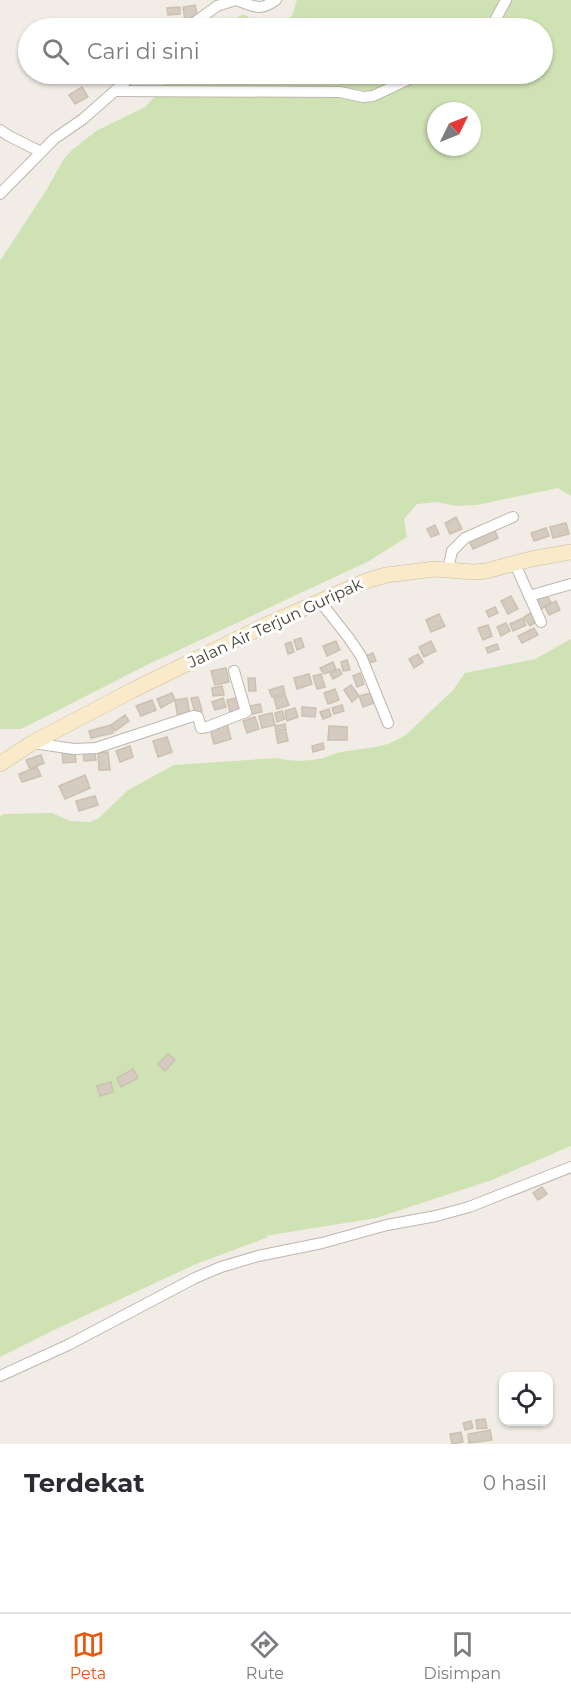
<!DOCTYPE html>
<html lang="id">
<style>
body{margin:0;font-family:Montserrat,sans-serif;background:#f2f2f3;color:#2b2b33}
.controls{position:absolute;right:18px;bottom:18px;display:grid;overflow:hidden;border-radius:12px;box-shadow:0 2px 4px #0004}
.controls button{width:54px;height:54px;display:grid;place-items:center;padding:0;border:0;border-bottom:2px solid #e1e1e2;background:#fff;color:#2b2b33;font:30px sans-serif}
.compass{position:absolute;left:427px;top:102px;width:54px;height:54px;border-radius:50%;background:#fff;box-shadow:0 2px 4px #0004;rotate:47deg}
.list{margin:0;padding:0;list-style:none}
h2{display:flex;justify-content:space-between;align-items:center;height:78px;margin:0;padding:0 24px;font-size:26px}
h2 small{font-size:20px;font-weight:400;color:#7c7c81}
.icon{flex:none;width:33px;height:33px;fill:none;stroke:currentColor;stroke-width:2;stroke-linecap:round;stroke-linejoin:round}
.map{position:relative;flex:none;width:571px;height:1444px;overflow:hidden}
.search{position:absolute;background:#fff;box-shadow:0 2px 4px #0004;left:18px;right:18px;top:18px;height:66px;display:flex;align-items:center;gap:15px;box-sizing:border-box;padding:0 21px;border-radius:33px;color:#7c7c81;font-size:22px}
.sheet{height:168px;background:#fff}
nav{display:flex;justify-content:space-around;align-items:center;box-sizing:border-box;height:84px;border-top:2px solid #e1e1e2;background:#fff;font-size:16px;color:#7c7c81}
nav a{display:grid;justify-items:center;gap:3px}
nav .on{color:#ea580c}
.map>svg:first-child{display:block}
.green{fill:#cfe2b3;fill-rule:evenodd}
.building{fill:#d5cbc0;stroke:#ccc0b1;stroke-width:1.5}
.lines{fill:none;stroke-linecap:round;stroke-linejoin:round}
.street-casing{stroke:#bfb7ad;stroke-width:12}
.secondary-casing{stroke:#ccbc9a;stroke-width:16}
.street{stroke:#fff;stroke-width:10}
.secondary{stroke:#f9eac9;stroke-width:15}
.labels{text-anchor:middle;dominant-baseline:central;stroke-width:6;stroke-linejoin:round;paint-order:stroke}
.street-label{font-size:16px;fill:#433d36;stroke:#fff}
</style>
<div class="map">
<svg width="571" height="1444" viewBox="0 0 571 1444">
<rect width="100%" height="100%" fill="#f1ede6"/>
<g class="green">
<path d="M 297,0 L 571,0 L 571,496 L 558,488 L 477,505 L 456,506 L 437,502 L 417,504 L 404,519 L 407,537 L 369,561 L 149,664 L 21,729 L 0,729 L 0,261 L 47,189 L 63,160 L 71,151 L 96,131 L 145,107 L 159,92 L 170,74 L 542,74 L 542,28 L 221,28 L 243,14 L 262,25 L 284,21 L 292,16 ZM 436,111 L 472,111 L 472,147 L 436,147 Z"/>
<path d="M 571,639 L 571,1146 L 492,1180 L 376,1218 L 265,1236 L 269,1237 L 196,1264 L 52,1331 L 0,1357 L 0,816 L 4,814 L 52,813 L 70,821 L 90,822 L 99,818 L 128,790 L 174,765 L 277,758 C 291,762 309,761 324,758 C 328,756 333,754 337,753 C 363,747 388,750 409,732 L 454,689 L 465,673 L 535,659 Z"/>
</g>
<g class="building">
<path d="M 195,5 L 198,19 L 185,21 L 183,7 Z"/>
<path d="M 180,7 L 180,14 L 168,15 L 167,8 Z"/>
<path d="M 82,87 L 88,97 L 75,104 L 69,95 Z"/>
<path d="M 456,517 L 462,529 L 450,534 L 445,523 Z"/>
<path d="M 566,523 L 569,534 L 553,538 L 550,527 Z"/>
<path d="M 435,525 L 439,534 L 431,537 L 427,529 Z"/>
<path d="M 546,528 L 549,536 L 534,541 L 531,533 Z"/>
<path d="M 495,531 L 498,538 L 473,549 L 469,541 Z"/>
<path d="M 545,593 L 551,602 L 540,610 L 533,601 Z"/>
<path d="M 511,596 L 518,609 L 508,614 L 501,601 Z"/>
<path d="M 556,601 L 560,610 L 549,615 L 545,607 Z"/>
<path d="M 495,607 L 498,613 L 489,617 L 486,611 Z"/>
<path d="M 534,611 L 540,620 L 530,626 L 524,617 Z"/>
<path d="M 439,614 L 445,626 L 431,632 L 426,620 Z"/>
<path d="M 523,618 L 526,625 L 513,631 L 510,624 Z"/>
<path d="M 506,623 L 510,631 L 501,636 L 497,627 Z"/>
<path d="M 488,625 L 492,636 L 483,640 L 478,628 Z"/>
<path d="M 534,628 L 538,635 L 522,643 L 518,636 Z"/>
<path d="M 301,638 L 304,647 L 297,650 L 294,640 Z"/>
<path d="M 336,641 L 340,650 L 327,656 L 323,646 Z"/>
<path d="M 431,641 L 436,651 L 424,657 L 419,647 Z"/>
<path d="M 291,642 L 294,652 L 288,654 L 285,644 Z"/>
<path d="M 497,644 L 499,649 L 488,653 L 486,648 Z"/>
<path d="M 373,653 L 376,661 L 369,663 L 366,656 Z"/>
<path d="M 418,654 L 423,662 L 414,668 L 409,659 Z"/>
<path d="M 347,660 L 350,670 L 343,671 L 341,662 Z"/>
<path d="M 333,662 L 336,669 L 324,674 L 320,668 Z"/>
<path d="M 226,668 L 229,682 L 215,685 L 211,671 Z"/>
<path d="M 339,669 L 342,674 L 333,679 L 330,673 Z"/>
<path d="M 360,673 L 364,684 L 357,687 L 353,676 Z"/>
<path d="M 309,674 L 312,684 L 297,689 L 294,678 Z"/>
<path d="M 321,674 L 325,687 L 317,689 L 313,676 Z"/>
<path d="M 248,678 L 255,678 L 256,691 L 249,691 Z"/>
<path d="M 351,685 L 359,696 L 352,702 L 344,690 Z"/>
<path d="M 222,686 L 224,695 L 213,696 L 212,688 Z"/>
<path d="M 283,686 L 285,693 L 272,697 L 269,690 Z"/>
<path d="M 335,689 L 339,700 L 328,704 L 324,693 Z"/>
<path d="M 172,693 L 175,700 L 161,708 L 157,699 Z"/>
<path d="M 371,693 L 374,703 L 363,707 L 359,696 Z"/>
<path d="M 285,695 L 289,705 L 277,709 L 274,698 Z"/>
<path d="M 198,697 L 202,711 L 195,713 L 191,698 Z"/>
<path d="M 240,697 L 244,709 L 230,712 L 227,700 Z"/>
<path d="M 187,698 L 190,716 L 178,718 L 175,700 Z"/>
<path d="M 223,698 L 226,707 L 215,710 L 212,702 Z"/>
<path d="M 152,700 L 156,710 L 141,716 L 136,706 Z"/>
<path d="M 260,704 L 262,712 L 252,714 L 250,706 Z"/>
<path d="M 342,705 L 344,711 L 334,714 L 332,708 Z"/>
<path d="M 302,707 L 316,708 L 315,717 L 302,716 Z"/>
<path d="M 295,708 L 298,717 L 287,721 L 285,711 Z"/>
<path d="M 329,709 L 331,716 L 323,719 L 320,712 Z"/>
<path d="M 282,711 L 285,719 L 277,722 L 275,713 Z"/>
<path d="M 272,713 L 275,725 L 262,728 L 259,716 Z"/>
<path d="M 125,715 L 129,721 L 115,731 L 111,725 Z"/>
<path d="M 255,717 L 259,729 L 247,733 L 243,721 Z"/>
<path d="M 227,724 L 231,739 L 214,744 L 210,729 Z"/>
<path d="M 285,724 L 286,730 L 276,732 L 275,726 Z"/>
<path d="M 111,725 L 113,733 L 91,738 L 89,731 Z"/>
<path d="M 329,726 L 347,727 L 347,740 L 328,740 Z"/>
<path d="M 286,732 L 288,741 L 278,743 L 276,734 Z"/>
<path d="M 167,737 L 172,752 L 158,757 L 153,741 Z"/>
<path d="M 323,743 L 324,749 L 313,752 L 312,746 Z"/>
<path d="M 130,746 L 133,757 L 120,762 L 116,751 Z"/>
<path d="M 94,749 L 96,760 L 84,761 L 83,751 Z"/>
<path d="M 75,752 L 76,762 L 63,763 L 62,753 Z"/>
<path d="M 108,752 L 110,770 L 99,770 L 98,753 Z"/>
<path d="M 41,755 L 44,763 L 30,769 L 26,760 Z"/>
<path d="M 37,767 L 41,776 L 22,782 L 19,774 Z"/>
<path d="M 85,775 L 90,788 L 65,799 L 59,786 Z"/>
<path d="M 95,796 L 98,805 L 79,811 L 76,801 Z"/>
<path d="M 168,1054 L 175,1060 L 165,1071 L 158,1064 Z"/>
<path d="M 133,1069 L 138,1078 L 121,1087 L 117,1078 Z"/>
<path d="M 111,1082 L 113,1092 L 100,1096 L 97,1086 Z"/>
<path d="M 542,1187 L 547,1194 L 538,1200 L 533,1193 Z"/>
<path d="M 485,1419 L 487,1428 L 477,1429 L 476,1420 Z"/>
<path d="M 471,1421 L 473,1428 L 465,1430 L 463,1423 Z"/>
<path d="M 490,1430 L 492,1440 L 469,1443 L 468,1434 Z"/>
<path d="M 461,1432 L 463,1442 L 452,1444 L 450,1434 Z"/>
</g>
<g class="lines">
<g class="street-casing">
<g id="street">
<path d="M 236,0 C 254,6 259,12 276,0"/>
<path d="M 187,28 L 217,6 L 235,0"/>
<path d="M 491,28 L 506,0"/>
<path d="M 116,91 L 340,92 L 363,97 L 373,96 L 420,74"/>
<path d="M 0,130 L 9,136 L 41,152"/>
<path d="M 0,194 L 54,139 L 83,119 L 134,74"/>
<path d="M 515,564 L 541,622"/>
<path d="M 448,569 L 452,551 L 465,538 L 513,517"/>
<path d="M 529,596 L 571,584"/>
<path d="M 319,600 L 348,637 L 361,656 L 388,723"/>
<path d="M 33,743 L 74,749 L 96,748 L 193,716 L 198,717 L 201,728 L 207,727 L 246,712 L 234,671"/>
<path d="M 0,1376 L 68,1345 L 195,1278 L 221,1267 L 258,1256 L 322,1243 L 387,1225 L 436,1216 L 469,1207 L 571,1167"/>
</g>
</g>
<g class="secondary-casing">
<path id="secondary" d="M 0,764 L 32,743 L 133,690 L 268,624 L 366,581 L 386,575 L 435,569 L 473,572 L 486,571 L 531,559 L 571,552"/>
</g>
<use href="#street" class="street"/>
<use href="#secondary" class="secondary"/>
</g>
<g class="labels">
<g class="street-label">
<text transform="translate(275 623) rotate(-25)">Jalan Air Terjun Guripak</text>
</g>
</g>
</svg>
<div class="controls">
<button><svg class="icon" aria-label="locate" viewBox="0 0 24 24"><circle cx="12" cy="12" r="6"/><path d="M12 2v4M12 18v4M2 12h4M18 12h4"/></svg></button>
</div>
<svg class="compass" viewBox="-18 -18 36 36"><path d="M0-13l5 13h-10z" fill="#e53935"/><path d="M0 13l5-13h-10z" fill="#7c7c81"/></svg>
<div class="search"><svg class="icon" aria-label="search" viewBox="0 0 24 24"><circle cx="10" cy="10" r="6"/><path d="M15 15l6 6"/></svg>Cari di sini</div>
</div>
<section class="sheet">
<h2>Terdekat<small>0 hasil</small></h2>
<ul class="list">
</ul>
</section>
<nav>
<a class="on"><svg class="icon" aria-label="map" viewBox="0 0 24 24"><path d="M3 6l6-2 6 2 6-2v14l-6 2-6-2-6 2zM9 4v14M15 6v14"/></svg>Peta</a>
<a><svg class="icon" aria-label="directions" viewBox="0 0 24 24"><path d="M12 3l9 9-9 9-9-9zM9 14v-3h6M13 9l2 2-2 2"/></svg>Rute</a>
<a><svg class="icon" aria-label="saved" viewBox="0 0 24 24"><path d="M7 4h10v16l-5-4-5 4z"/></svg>Disimpan</a>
</nav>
